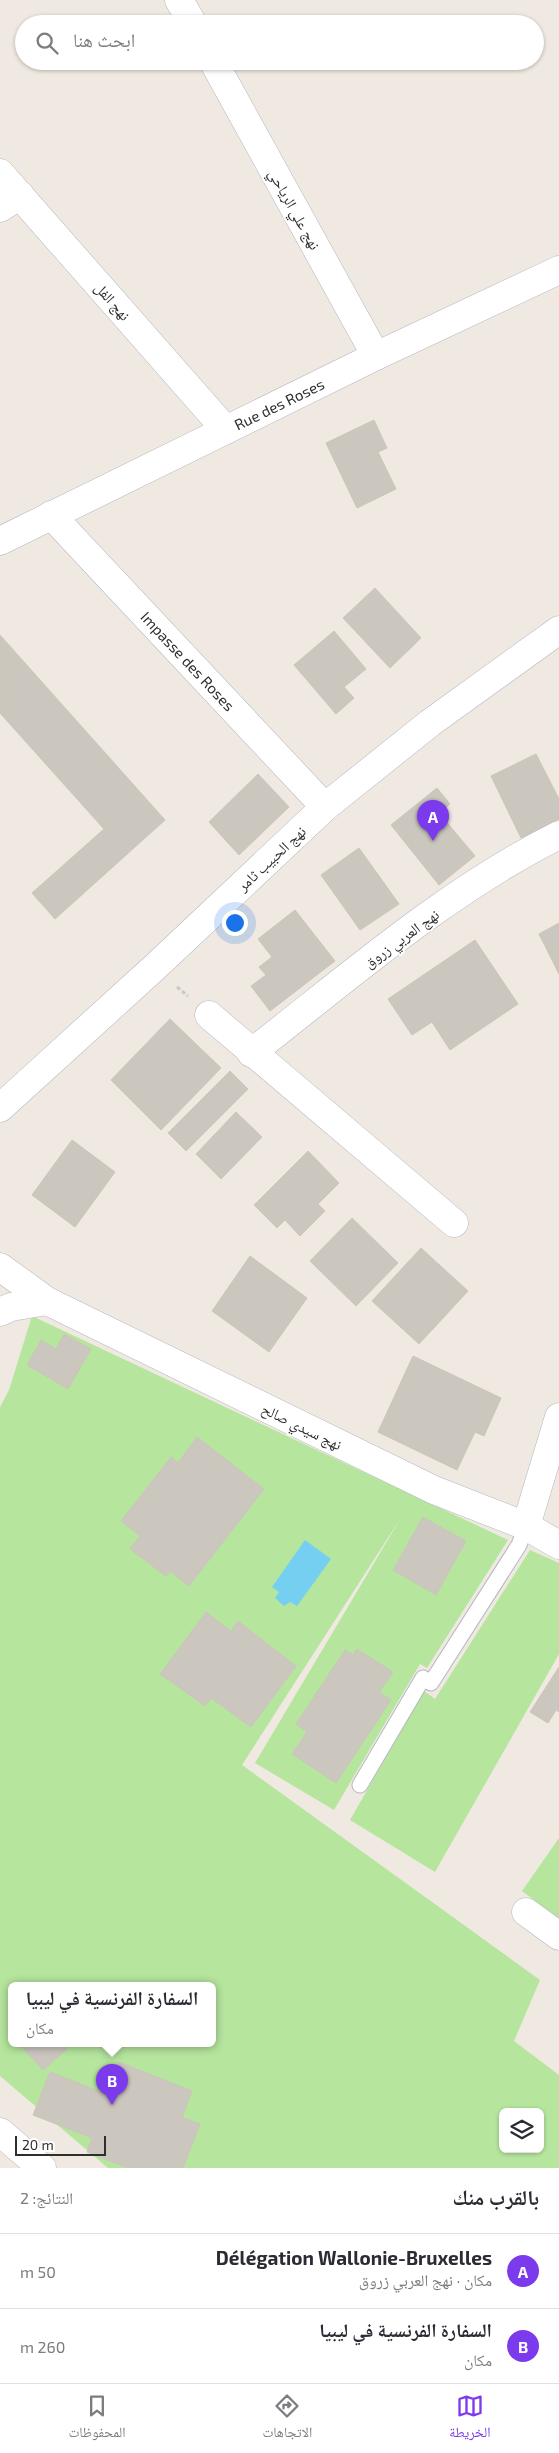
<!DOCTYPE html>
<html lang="ar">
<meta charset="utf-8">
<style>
body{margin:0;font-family:"Exo 2","Noto Naskh Arabic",sans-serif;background:#f7f7f7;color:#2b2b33;direction:rtl}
.controls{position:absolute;right:15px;bottom:15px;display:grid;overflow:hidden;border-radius:8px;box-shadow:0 1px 4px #0004}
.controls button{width:45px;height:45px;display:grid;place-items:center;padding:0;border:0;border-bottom:1px solid #e1e1e2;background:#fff;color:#2b2b33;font:25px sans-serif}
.scale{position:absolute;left:15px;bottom:12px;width:91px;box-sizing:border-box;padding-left:5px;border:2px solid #2e2e2e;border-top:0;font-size:14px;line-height:18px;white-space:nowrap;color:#2e2e2e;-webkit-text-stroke:4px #fff;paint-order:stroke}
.you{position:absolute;left:234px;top:922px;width:18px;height:18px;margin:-12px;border:4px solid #fff;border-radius:50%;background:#1a73e8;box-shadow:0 0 0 8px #1a73e833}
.badge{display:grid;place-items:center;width:32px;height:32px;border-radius:50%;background:#7c3aed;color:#fff;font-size:16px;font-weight:700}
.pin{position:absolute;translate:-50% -41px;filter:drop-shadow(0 1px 2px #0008)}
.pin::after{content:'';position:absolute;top:26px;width:18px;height:15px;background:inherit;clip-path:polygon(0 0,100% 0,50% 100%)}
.popup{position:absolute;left:8px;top:1982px;width:208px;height:65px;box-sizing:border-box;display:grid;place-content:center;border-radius:8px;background:#fff;filter:drop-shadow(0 1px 4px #0005);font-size:16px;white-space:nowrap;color:#7c7c81}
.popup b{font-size:19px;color:#2b2b33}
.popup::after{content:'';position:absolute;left:50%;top:100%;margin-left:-10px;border:10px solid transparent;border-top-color:#fff}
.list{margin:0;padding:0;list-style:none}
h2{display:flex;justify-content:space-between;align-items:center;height:65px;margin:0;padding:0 20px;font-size:21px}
h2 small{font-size:16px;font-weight:400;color:#7c7c81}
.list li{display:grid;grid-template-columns:32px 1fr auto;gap:15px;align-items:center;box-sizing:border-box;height:75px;padding:0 20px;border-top:1px solid #e1e1e2}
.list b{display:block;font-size:19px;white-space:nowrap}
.list p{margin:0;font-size:16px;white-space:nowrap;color:#7c7c81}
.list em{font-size:16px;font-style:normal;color:#7c7c81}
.icon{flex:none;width:28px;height:28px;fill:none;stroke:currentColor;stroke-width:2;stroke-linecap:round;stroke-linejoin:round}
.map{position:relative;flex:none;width:559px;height:2168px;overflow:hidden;direction:ltr}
.search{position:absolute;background:#fff;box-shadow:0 1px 4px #0004;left:15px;right:15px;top:15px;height:55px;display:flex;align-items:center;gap:12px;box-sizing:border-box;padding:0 18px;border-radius:28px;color:#7c7c81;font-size:19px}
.sheet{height:215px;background:#fff}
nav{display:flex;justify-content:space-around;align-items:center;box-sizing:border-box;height:70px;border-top:1px solid #e1e1e2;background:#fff;font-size:14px;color:#7c7c81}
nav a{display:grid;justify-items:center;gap:2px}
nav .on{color:#7c3aed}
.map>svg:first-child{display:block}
.green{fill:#b6e59e;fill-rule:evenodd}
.water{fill:#75cff0}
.building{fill:#cbc7bf;stroke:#cbc5ba}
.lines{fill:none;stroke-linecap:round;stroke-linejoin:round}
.lane-casing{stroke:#b4b7c1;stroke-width:17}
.street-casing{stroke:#b4b7c1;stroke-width:29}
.secondary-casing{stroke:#b4b7c1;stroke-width:29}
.path{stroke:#c9c9c9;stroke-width:3;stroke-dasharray:4 2.5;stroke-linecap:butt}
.lane{stroke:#fff;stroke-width:15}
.street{stroke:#fff;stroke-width:28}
.secondary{stroke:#fff;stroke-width:28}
.labels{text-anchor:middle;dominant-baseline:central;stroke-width:4;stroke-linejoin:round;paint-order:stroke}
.street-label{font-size:15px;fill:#2e2e2e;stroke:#fff}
</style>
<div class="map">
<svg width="559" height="2168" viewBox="0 0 559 2168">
<rect width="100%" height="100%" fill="#efe9e1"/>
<g class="green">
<path d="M 32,1316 L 508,1540 L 427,1668 L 420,1664 L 334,1810 L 255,1763 L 402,1516 L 242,1765 L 540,1980 L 514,2041 L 559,2075 L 559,2168 L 108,2168 L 0,2076 L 0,1407 L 9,1390 ZM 12,1986 L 212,1986 L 212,2044 L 12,2044 ZM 503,2112 L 540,2112 L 540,2149 L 503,2149 Z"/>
<path d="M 530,1550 L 559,1563 L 559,1654 L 435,1872 L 350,1820 L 424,1691 L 435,1699 Z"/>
<path d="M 559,1838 L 559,1919 L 522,1891 Z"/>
</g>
<path class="water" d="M 305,1540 L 331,1559 L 297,1606 L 290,1602 L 284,1606 L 275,1598 L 279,1592 L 272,1587 Z"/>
<g class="building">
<path d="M 374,420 L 387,448 L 378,452 L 396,489 L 357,508 L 326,443 Z"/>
<path d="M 375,588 L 421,638 L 390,668 L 343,618 Z"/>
<path d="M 334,631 L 366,669 L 344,687 L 354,698 L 336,714 L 294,665 Z"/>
<path d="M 0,635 L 165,820 L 55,919 L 32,893 L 104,829 L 0,713 Z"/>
<path d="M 536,754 L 559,799 L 559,819 L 521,838 L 491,776 Z"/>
<path d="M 258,774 L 289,807 L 239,855 L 209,822 Z"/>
<path d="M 437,788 L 450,804 L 439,813 L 475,856 L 439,885 L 391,825 Z"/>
<path d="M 359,848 L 399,904 L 360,930 L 321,875 Z"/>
<path d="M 295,910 L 335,961 L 270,1011 L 251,986 L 266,975 L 259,967 L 272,957 L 258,939 Z"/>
<path d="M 559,923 L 559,974 L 539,934 Z"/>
<path d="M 475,940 L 518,1004 L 450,1050 L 432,1022 L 412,1035 L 388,999 Z"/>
<path d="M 170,1019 L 221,1068 L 161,1130 L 111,1080 Z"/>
<path d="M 230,1071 L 248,1089 L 186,1151 L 168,1133 Z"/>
<path d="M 236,1112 L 262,1137 L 221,1179 L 196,1154 Z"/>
<path d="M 72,1140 L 115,1172 L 75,1227 L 32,1195 Z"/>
<path d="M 308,1151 L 339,1183 L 318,1204 L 325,1211 L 300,1236 L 285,1220 L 277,1228 L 254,1205 Z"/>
<path d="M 352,1218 L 398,1263 L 356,1306 L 310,1261 Z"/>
<path d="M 421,1248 L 468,1291 L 419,1344 L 372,1301 Z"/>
<path d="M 250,1256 L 307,1298 L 269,1352 L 212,1311 Z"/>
<path d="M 64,1334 L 91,1349 L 68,1389 L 27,1365 L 41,1340 L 56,1349 Z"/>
<path d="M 413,1356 L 501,1398 L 484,1436 L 475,1432 L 457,1470 L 378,1432 Z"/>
<path d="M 197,1437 L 264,1489 L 189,1586 L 170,1571 L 166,1576 L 130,1549 L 140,1536 L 121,1521 L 171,1457 L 178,1463 Z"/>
<path d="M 423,1517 L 466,1541 L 436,1595 L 393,1570 Z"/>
<path d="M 206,1612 L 231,1631 L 238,1621 L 296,1666 L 251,1727 L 211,1698 L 205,1706 L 160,1674 Z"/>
<path d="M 357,1649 L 393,1672 L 379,1692 L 391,1700 L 336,1783 L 292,1754 L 307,1732 L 296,1724 L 345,1650 L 353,1655 Z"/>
<path d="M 559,1667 L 559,1712 L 556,1710 L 548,1723 L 530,1712 Z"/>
<path d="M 26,2044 L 62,2044 L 67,2049 L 43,2070 L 22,2047 Z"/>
<path d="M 119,2062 L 192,2091 L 182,2117 L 200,2124 L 183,2168 L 128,2168 L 87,2152 L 92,2138 L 33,2115 L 50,2072 L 106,2094 Z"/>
</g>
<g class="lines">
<g class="lane-casing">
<path id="lane" d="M 360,1785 L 423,1678 L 431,1683 L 519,1545 L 526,1526"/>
</g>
<g class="street-casing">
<g id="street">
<path d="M 179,0 L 193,24"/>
<path d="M 213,61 L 376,356"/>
<path d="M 0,173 L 226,430"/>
<path d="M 0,208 L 20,195"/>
<path d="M 51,515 L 325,807"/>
<path d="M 0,541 L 376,356 L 559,270"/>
<path d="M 209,1015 L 454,1223"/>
<path d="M 251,1053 C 350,976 447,891 559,835"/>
<path d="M 0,1267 L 47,1301 L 434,1490 L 526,1526 L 559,1545"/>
<path d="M 526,1526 L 559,1417"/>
<path d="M 526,1912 L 559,1936"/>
<path d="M 0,2132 L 42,2168"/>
</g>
</g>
<g class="secondary-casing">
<g id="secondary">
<path d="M 0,1108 L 155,967 L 325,807 L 430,723 L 559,630"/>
<path d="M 0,1312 L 11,1307 L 47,1301"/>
</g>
</g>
<path class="path" d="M 177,987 L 188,996"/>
<use href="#lane" class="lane"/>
<use href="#street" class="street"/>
<use href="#secondary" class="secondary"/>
</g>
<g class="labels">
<g class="street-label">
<text transform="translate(295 209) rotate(61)">نهج علي الرياحي</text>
<text transform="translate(113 301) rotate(49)">نهج الفل</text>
<text transform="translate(279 404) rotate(-26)">Rue des Roses</text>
<text transform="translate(188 661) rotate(47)">Impasse des Roses</text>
<text transform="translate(271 858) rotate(-43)">نهج الحبيب ثامر</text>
<text transform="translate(401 938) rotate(-36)">نهج العربي زروق</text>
<text transform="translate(302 1426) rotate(26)">نهج سيدي صالح</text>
</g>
</g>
</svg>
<div class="controls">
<button><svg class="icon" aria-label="layers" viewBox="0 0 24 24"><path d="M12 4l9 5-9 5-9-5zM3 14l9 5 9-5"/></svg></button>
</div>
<div class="scale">20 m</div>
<div class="you"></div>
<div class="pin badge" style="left:433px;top:841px">A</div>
<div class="pin badge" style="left:112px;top:2105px">B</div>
<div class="popup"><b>السفارة الفرنسية في ليبيا</b>مكان</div>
<div class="search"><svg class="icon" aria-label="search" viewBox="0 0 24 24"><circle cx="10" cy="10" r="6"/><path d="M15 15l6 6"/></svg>ابحث هنا</div>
</div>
<section class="sheet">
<h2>بالقرب منك<small>النتائج: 2</small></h2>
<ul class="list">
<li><span class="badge">A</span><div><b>Délégation Wallonie-Bruxelles</b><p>مكان · نهج العربي زروق</p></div><em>50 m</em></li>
<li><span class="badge">B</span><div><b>السفارة الفرنسية في ليبيا</b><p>مكان</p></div><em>260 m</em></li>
</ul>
</section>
<nav>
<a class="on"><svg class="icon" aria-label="map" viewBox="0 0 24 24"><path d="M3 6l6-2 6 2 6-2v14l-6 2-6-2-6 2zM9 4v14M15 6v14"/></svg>الخريطة</a>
<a><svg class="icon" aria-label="directions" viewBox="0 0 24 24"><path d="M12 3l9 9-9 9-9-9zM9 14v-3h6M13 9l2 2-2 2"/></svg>الاتجاهات</a>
<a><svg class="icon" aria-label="saved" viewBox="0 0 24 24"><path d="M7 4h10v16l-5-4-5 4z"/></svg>المحفوظات</a>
</nav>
